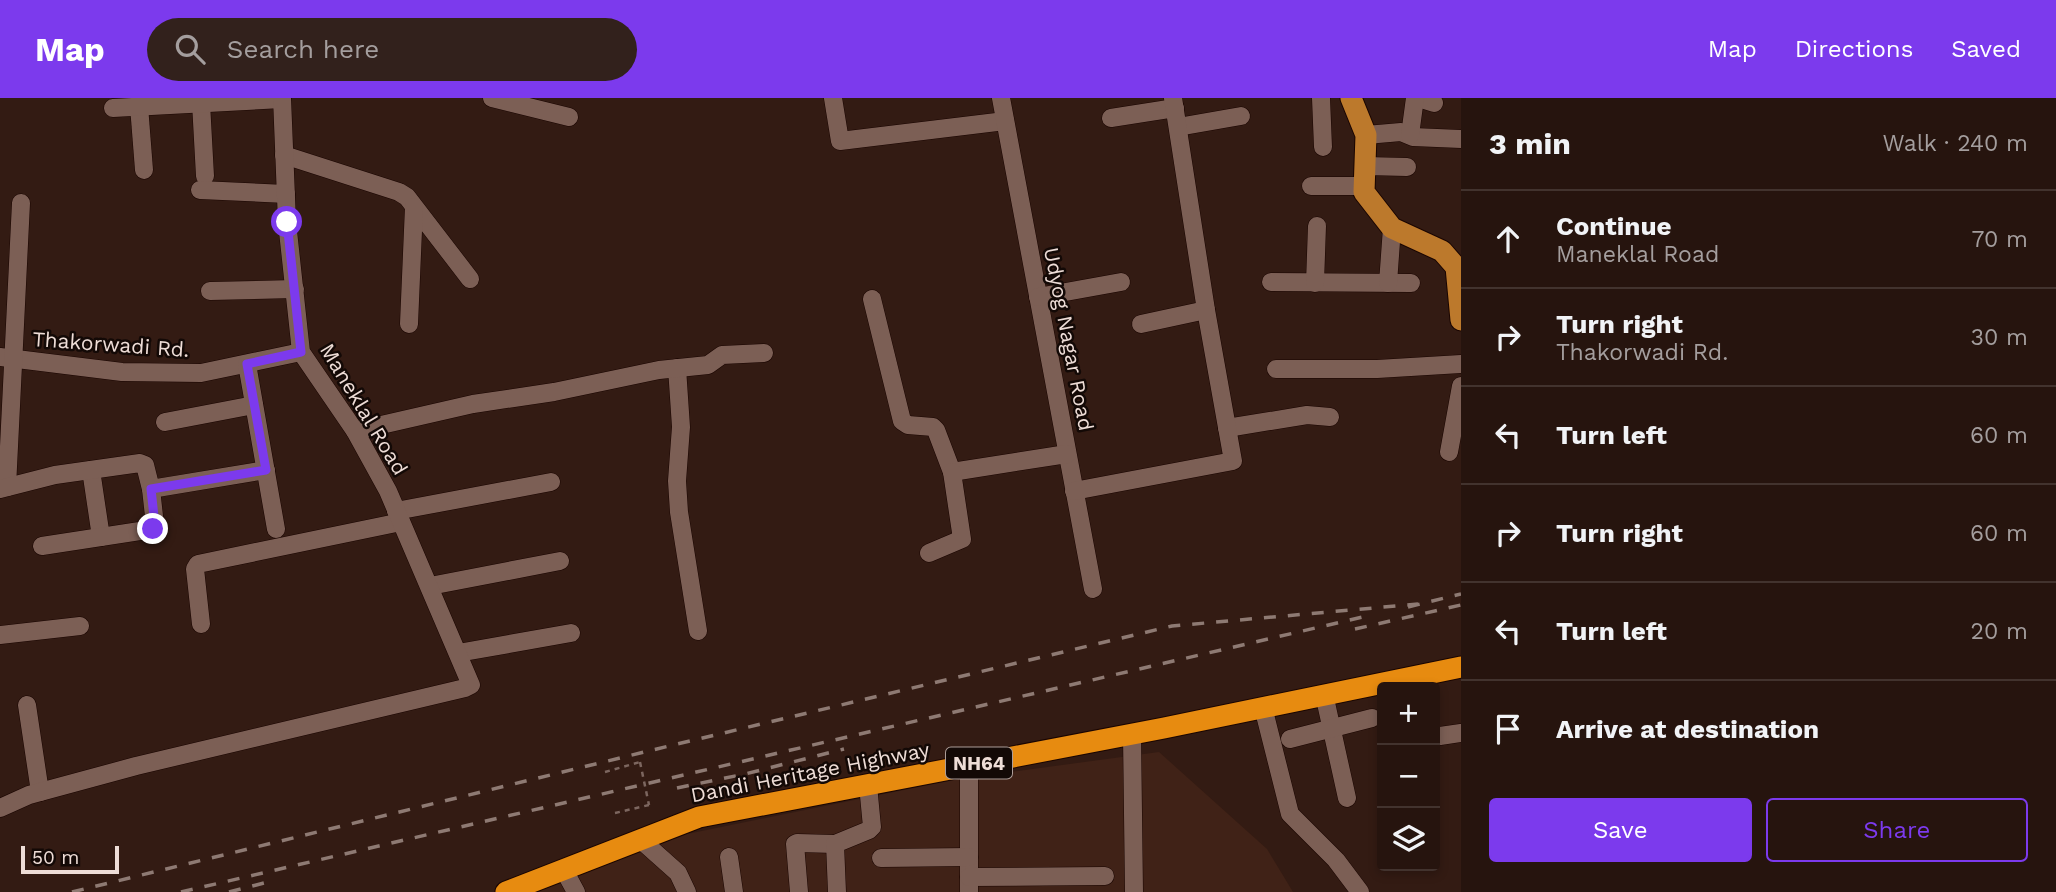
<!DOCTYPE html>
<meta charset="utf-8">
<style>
body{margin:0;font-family:"Work Sans",sans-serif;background:#32211c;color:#f1f3f6}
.controls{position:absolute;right:21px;bottom:21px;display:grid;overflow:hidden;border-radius:7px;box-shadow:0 4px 10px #0003}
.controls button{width:63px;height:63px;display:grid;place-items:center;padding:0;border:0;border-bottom:2px solid #42332e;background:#26140e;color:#f1f3f6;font:35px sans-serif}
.scale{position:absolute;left:21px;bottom:18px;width:98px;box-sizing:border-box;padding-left:7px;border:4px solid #eeddd7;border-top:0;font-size:19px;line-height:24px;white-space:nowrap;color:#eeddd7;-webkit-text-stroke:5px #130906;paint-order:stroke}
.stop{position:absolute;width:21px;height:21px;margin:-16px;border:5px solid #7c3aed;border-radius:50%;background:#fff}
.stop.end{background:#7c3aed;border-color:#fff;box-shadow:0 2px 7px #0008}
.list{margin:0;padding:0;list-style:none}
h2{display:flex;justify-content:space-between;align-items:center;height:91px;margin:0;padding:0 28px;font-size:30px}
h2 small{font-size:23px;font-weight:400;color:#a49e9e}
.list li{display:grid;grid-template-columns:46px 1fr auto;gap:21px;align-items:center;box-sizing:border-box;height:98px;padding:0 28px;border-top:2px solid #42332e}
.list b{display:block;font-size:26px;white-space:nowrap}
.list p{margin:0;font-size:23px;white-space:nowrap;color:#a49e9e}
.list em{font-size:23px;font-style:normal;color:#a49e9e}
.actions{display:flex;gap:14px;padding:21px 28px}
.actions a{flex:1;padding:16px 0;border:2px solid #7c3aed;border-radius:7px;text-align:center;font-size:24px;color:#7c3aed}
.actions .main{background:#7c3aed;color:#fff}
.icon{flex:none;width:38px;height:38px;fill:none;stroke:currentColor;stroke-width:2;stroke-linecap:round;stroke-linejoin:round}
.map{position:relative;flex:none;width:1461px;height:794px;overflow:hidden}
header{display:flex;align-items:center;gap:42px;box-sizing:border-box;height:98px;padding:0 35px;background:#7c3aed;color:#fff}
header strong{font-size:33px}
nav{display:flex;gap:38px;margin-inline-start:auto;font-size:24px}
.search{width:490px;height:63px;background:#32211c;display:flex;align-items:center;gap:18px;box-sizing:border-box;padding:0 24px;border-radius:38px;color:#a49e9e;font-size:26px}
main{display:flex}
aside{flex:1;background:#26140e}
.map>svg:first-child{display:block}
.built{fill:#402217}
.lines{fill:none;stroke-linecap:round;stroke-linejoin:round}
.minor-casing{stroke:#1a0501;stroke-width:19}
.major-casing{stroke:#1a0501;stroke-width:23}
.highway-casing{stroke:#1a0501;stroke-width:23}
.path{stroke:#7c665f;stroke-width:2.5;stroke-dasharray:5 5;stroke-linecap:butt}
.minor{stroke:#7c5f55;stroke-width:18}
.major{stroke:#bc792c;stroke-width:21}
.highway{stroke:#e78b10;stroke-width:21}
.rail{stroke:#8e7a73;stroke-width:3.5;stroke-dasharray:12 12;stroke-linecap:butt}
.path-bridge{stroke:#7c665f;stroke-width:2.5;stroke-dasharray:5 5;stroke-linecap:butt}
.route{stroke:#7c3aed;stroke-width:9}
.labels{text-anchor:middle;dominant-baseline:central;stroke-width:5;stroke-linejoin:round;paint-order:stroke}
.shield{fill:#130906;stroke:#ac9d98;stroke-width:2}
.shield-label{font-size:19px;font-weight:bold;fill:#eeddd7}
.street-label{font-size:21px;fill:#eeddd7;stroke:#130906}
</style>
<header>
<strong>Map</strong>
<div class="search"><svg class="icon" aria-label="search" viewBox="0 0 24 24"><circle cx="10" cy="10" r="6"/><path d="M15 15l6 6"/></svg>Search here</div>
<nav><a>Map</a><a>Directions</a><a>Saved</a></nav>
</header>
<main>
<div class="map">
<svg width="1461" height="794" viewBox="0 0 1461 794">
<rect width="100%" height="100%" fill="#331b13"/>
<path class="built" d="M 1159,654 L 1267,751 L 1293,794 L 534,794 L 687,736 L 958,681 Z"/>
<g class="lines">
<g class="minor-casing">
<g id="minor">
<path d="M 492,0 L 569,19"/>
<path d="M 833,0 L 840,43 L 1005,23"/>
<path d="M 1001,0 L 1093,491"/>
<path d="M 1321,0 L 1323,49"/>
<path d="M 1418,0 L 1434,5"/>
<path d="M 201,5 L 205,78"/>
<path d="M 139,8 L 144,72"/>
<path d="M 113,10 L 282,1"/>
<path d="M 1111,20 L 1175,10"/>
<path d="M 1178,29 L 1241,18"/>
<path d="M 1366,37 L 1401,34 L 1413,39 L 1461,41"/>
<path d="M 1410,37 L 1415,0"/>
<path d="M 284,57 L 399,94 L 407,99 L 470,181"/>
<path d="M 1365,68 L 1407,69"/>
<path d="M 1311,88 L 1365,88"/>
<path d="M 200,92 L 286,96"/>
<path d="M 1271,184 L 1411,185"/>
<path d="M 1315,185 L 1317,128"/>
<path d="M 1388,185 L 1392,130"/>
<path d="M 210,193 L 295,191"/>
<path d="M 1038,199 L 1121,184"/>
<path d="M 872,201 L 902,323 L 908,327 L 933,329 L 936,332 L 952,374 L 1067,356"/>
<path d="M 409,226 L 414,109"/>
<path d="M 1141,226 L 1206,212"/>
<path d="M 0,259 L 122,274 L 201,275 L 301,254"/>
<path d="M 247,266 L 276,431"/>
<path d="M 677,270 L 681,329 L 677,383 L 679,414 L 698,533"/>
<path d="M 1276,271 L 1377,271 L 1461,266"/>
<path d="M 165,324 L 254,307"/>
<path d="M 1227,330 L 1307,317 L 1330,319"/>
<path d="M 355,333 L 473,306 L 554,294 L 659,272 L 708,267 L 722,257 L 764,255"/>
<path d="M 1449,354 L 1461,288"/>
<path d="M 91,372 L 101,439"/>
<path d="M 7,389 L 21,105"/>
<path d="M 0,391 L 55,377 L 140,365 L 145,367 L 151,391 L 266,372"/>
<path d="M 1074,393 L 1233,363 L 1206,212 L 1173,0"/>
<path d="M 396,413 L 551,384"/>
<path d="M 42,448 L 153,431 L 155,427 L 151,391"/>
<path d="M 929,455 L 962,441 L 952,374"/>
<path d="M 430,488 L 560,463"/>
<path d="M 201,526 L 195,471 L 198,466 L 401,424"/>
<path d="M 0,537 L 80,528"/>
<path d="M 458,555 L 571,535"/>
<path d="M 1324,596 L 1347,700"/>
<path d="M 27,607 L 40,694"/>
<path d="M 1263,609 L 1290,716 L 1336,762 L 1360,794"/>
<path d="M 1132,636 L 1134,794"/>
<path d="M 1440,638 L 1461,635"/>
<path d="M 1290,641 L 1372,620"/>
<path d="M 969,667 L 969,794"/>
<path d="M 0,710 L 29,697 L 136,668 L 465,590 L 471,587 L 388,393 L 355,333 L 301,254 L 287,124 L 282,0"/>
<path d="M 641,742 L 678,775 L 687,794"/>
<path d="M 729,759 L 734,794"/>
<path d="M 881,760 L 969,759"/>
<path d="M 564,772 L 576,794"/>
<path d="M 969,779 L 1105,778"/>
<path d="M 799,794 L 795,746 L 797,745 L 835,746"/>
<path d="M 837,794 L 835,746 L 869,732 L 872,729 L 868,687"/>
</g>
</g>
<g class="major-casing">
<path id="major" d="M 1351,0 L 1366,37 L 1364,94 L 1392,130 L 1442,153 L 1456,169 L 1461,222"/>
</g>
<g class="highway-casing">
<path id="highway" d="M 506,794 L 699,719 L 1164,630 L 1461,569"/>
</g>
<g class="path">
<path d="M 605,674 L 640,664"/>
<path d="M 615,715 L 649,707"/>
</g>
<use href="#minor" class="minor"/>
<use href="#major" class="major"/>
<use href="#highway" class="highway"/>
<g class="rail">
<path d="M 1408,509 L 1461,496"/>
<path d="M 1355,531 L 1461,507"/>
<path d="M 677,690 L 745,676 L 844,651"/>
<path d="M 72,794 L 669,648 L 1172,528 L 1418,506"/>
<path d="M 181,794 L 1367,518"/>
<path d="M 229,794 L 268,784"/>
</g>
<path class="path-bridge" d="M 640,664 L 649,707"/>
</g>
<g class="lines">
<path class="route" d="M 153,431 L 155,428 L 151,391 L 266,372 L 247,266 L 301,254 L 287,124"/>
</g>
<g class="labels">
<rect class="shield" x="946" y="649.5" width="66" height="31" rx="5"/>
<g class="shield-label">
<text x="979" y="665">NH64</text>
</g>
<g class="street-label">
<text transform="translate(1069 241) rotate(79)">Udyog Nagar Road</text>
<text transform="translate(111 246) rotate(4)">Thakorwadi Rd.</text>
<text transform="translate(364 311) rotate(59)">Maneklal Road</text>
<text transform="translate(810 674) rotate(-11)">Dandi Heritage Highway</text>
</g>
</g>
</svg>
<div class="controls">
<button>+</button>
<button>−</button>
<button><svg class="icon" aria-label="layers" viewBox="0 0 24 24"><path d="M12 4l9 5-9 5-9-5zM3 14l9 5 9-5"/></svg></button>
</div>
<div class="scale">50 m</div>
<div class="stop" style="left:287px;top:124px"></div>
<div class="stop end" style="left:153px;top:431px"></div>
</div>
<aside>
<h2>3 min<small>Walk · 240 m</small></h2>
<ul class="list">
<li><svg class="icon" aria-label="ahead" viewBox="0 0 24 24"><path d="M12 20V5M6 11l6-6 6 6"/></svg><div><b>Continue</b><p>Maneklal Road</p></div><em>70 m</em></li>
<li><svg class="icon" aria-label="right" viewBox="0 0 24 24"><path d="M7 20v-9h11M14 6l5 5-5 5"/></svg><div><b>Turn right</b><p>Thakorwadi Rd.</p></div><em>30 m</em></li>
<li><svg class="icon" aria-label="left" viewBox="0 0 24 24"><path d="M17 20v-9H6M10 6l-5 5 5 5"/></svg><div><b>Turn left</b></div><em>60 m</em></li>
<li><svg class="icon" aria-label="right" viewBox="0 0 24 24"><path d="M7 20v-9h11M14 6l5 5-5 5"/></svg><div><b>Turn right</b></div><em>60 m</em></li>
<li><svg class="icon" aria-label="left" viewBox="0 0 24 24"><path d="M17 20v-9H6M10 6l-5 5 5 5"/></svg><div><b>Turn left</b></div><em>20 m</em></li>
<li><svg class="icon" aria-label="arrive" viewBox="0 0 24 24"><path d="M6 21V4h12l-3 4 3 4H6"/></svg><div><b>Arrive at destination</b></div></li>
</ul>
<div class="actions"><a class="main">Save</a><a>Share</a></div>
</aside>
</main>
